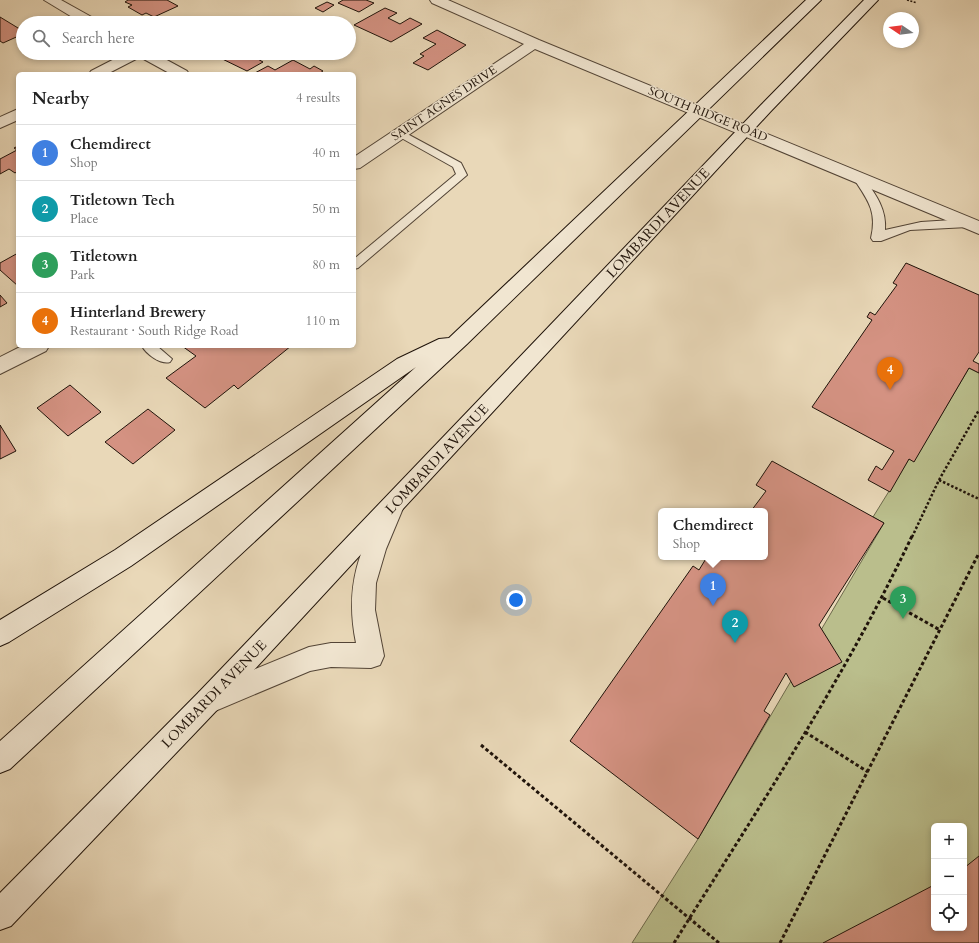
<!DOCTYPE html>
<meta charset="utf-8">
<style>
body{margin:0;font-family:Cardo,serif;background:#f6f6f6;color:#222}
.controls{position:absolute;right:12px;bottom:12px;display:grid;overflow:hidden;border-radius:6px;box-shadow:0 2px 6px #0003}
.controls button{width:36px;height:36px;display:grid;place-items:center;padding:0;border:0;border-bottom:1px solid #e0e0e0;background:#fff;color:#222;font:20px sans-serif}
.compass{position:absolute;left:883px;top:12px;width:36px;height:36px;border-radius:50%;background:#fff;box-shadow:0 2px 6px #0003;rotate:283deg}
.you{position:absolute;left:516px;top:600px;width:14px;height:14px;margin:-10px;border:3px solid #fff;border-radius:50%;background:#1a73e8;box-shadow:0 0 0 6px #1a73e833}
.badge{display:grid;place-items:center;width:26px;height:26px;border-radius:50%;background:#8f2418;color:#fff;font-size:13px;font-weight:700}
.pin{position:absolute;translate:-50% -33px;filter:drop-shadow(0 1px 2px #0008)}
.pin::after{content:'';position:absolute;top:21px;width:14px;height:12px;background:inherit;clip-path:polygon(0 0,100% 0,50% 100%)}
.popup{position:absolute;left:658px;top:508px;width:110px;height:52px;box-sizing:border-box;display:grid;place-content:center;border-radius:6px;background:#fff;filter:drop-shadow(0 1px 3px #0005);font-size:13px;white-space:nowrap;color:#767676}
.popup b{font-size:15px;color:#222}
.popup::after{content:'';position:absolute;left:50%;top:100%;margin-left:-8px;border:8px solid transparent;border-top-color:#fff}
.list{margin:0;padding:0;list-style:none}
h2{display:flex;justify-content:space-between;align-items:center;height:52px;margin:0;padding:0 16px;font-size:17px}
h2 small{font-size:13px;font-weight:400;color:#767676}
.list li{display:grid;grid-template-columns:26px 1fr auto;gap:12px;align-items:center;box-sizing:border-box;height:56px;padding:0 16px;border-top:1px solid #e0e0e0}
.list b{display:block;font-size:15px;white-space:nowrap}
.list p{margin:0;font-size:13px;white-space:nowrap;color:#767676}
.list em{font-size:13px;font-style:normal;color:#767676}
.icon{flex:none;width:22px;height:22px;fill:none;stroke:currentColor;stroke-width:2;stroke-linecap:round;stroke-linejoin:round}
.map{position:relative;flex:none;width:979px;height:943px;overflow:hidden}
.search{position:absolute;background:#fff;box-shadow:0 2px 6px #0003;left:16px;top:16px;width:340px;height:44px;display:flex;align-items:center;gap:10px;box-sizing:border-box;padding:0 14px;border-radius:22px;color:#767676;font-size:15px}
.panel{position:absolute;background:#fff;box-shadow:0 2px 6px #0003;left:16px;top:72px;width:340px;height:276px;border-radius:6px}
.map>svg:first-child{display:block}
.green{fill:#babe8c;stroke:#6c684b;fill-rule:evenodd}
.building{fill:#d49282;stroke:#1f130a}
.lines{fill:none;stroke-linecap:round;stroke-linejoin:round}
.service-casing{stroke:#524436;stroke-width:2}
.minor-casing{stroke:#524436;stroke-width:2}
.tertiary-casing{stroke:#524436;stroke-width:2}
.secondary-casing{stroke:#1f130a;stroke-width:2}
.path-far2{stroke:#1f130a;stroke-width:1.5;stroke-dasharray:2 1.5;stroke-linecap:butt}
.path-far1{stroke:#1f130a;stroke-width:2.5;stroke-dasharray:2.5 2;stroke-linecap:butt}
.path{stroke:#1f130a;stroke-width:3;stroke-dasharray:3.5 2.5;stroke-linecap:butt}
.service{fill:#f1e6d1;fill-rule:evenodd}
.minor{fill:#f1e6d1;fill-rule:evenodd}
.tertiary{fill:#f1e6d1;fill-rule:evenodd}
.secondary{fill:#f1e6d1;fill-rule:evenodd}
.labels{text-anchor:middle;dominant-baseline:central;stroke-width:3;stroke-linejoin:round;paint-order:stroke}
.far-street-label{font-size:12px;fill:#1f130a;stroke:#f1e6d1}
.street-label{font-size:14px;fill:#1f130a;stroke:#f1e6d1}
</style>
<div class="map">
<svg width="979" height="943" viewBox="0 0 979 943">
<rect width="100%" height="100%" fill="#e9d8b8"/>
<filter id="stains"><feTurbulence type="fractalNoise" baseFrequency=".005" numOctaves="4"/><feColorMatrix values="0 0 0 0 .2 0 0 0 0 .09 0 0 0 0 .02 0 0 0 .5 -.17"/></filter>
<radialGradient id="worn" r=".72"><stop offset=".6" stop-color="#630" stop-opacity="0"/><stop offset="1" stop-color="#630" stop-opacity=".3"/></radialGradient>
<path class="green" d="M 969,368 L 979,373 L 979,943 L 632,943 L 698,839 L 884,523 L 873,517 L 909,459 L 914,461 ZM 934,826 L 964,826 L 964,928 L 934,928 Z"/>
<g class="building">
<path d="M 128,0 L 167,0 L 178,6 L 154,17 L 146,13 L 142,15 L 128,7 L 132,5 L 125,2 Z"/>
<path d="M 343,0 L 366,0 L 374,3 L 359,12 L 338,3 Z"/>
<path d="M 327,2 L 334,5 L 323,12 L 315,8 Z"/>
<path d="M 385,8 L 397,13 L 388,18 L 400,24 L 410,18 L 422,24 L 391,42 L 354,25 Z"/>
<path d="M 0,17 L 23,31 L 23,34 L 3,43 L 0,41 Z"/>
<path d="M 437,30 L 466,45 L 428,70 L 413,63 L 424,56 L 420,54 L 436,44 L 423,38 Z"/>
<path d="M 210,53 L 247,53 L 263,62 L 247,71 Z"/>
<path d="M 293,60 L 310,69 L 314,66 L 323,71 L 320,73 L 322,74 L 253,74 L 268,66 L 275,70 Z"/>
<path d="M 18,146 L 18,171 L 15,173 L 9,169 L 0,174 L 0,159 L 17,150 L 14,148 Z"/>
<path d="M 18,253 L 18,286 L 0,270 L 0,263 Z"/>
<path d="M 906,263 L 979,295 L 979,352 L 973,361 L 979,364 L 979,373 L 969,368 L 914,462 L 909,459 L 890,492 L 868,480 L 876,466 L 882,470 L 894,451 L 812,407 L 872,320 L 867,317 L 870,312 L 875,315 L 897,285 L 893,283 Z"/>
<path d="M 0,295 L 7,303 L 0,307 Z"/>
<path d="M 182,346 L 291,346 L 238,389 L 234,385 L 205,408 L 166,378 L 196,356 Z"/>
<path d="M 70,385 L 101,412 L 68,436 L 37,408 Z"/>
<path d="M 148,409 L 175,430 L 133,464 L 105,442 Z"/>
<path d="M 0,425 L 16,451 L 0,459 Z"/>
<path d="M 772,461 L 884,523 L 819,625 L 842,662 L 794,687 L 786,673 L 764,711 L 770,715 L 698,839 L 570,741 L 693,566 L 699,570 L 707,557 L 765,557 L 765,511 L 751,511 L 766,491 L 756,485 Z"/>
<path d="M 979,856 L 979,943 L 823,943 L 934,885 L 934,928 L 964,928 L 964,868 Z"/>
</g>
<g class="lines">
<g class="service-casing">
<g id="service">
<path d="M 400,130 L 461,163 L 467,175 L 358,268 L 354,269 L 354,259 L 456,174 L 453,167 L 396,135 L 395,133 L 396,131 Z"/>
<path d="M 857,173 L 861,174 C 873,191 887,207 885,230 L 921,222 L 968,219 L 974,223 L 968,227 L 910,230 L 881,241 L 873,241 L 871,238 C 878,210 866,198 852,176 Z"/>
<path d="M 142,346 L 157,346 L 172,359 L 170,362 C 161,365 146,354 142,346 Z"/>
</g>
</g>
<g class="minor-casing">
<g id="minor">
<path d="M 44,0 L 61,0 L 97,20 L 99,23 L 82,23 Z"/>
<path d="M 430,0 L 448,0 L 539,40 L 979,221 L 979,234 L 535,49 L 360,168 L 354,169 L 354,157 L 524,44 L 432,3 Z"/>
<path d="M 126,53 L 154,53 L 187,71 L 189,74 L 171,74 L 140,57 L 107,74 L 89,74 L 91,71 Z"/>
<path d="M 18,109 L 18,120 L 0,128 L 0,117 Z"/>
<path d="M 22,346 L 49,346 L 46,351 L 0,374 L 0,357 Z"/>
</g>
</g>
<g class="tertiary-casing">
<path id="tertiary" d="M 393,496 L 401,499 L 404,506 L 386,549 L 376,583 L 375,610 L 384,656 L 380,665 L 371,668 L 331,667 L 310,671 L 208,714 L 199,710 L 195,701 L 199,692 L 309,647 L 331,643 L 356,643 C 344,584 360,551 385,499 Z"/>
</g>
<g class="secondary-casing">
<g id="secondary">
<path d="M 806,0 L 821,0 L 467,344 L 10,769 L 0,773 L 0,741 L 416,367 L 131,566 L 9,642 L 0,646 L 0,620 L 115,550 L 397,359 L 439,339 L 449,338 Z"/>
<path d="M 864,0 L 878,0 L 771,111 L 217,710 L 11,926 L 0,930 L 0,893 L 199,692 L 761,105 Z"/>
</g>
</g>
<path class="path-far2" d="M 907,0 L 917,3"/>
<g class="path-far1">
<path d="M 939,480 L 979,499"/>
<path d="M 912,537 L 939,480 L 979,410"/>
</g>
<g class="path">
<path d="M 883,598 L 940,630"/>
<path d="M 805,732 L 868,772"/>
<path d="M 481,745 L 719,943"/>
<path d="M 674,943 C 757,810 845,678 912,536"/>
<path d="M 780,943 L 979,553"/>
</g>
<use href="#service" class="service"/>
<use href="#minor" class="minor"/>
<use href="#tertiary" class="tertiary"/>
<use href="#secondary" class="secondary"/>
</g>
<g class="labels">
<g class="far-street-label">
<text transform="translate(444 103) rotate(-34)">SAINT AGNES DRIVE</text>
<text transform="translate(708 114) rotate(22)">SOUTH RIDGE ROAD</text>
</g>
<g class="street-label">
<text transform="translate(658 223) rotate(-47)">LOMBARDI AVENUE</text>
<text transform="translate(437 459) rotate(-47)">LOMBARDI AVENUE</text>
<text transform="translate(214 694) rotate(-46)">LOMBARDI AVENUE</text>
</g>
</g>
<rect width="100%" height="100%" filter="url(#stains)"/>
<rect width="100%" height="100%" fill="url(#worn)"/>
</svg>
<div class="controls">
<button>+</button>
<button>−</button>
<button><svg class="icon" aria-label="locate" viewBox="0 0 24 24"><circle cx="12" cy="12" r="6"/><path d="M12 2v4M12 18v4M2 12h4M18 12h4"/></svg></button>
</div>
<svg class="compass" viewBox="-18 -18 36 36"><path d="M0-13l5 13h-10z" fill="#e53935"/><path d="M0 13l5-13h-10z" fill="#767676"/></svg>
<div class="you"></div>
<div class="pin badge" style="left:713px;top:606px;background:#3f7fe0">1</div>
<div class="popup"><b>Chemdirect</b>Shop</div>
<div class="pin badge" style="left:735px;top:643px;background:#0f9aa8">2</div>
<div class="pin badge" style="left:903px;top:619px;background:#2e9e5b">3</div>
<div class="pin badge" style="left:890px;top:390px;background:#e8710a">4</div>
<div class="search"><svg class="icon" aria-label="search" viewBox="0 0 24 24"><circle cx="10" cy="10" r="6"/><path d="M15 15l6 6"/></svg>Search here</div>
<section class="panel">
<h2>Nearby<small>4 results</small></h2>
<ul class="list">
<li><span class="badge" style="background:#3f7fe0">1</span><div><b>Chemdirect</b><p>Shop</p></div><em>40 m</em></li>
<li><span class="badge" style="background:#0f9aa8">2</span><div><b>Titletown Tech</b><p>Place</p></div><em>50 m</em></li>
<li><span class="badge" style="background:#2e9e5b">3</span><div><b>Titletown</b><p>Park</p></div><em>80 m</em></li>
<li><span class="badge" style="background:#e8710a">4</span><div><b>Hinterland Brewery</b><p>Restaurant · South Ridge Road</p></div><em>110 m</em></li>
</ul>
</section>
</div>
